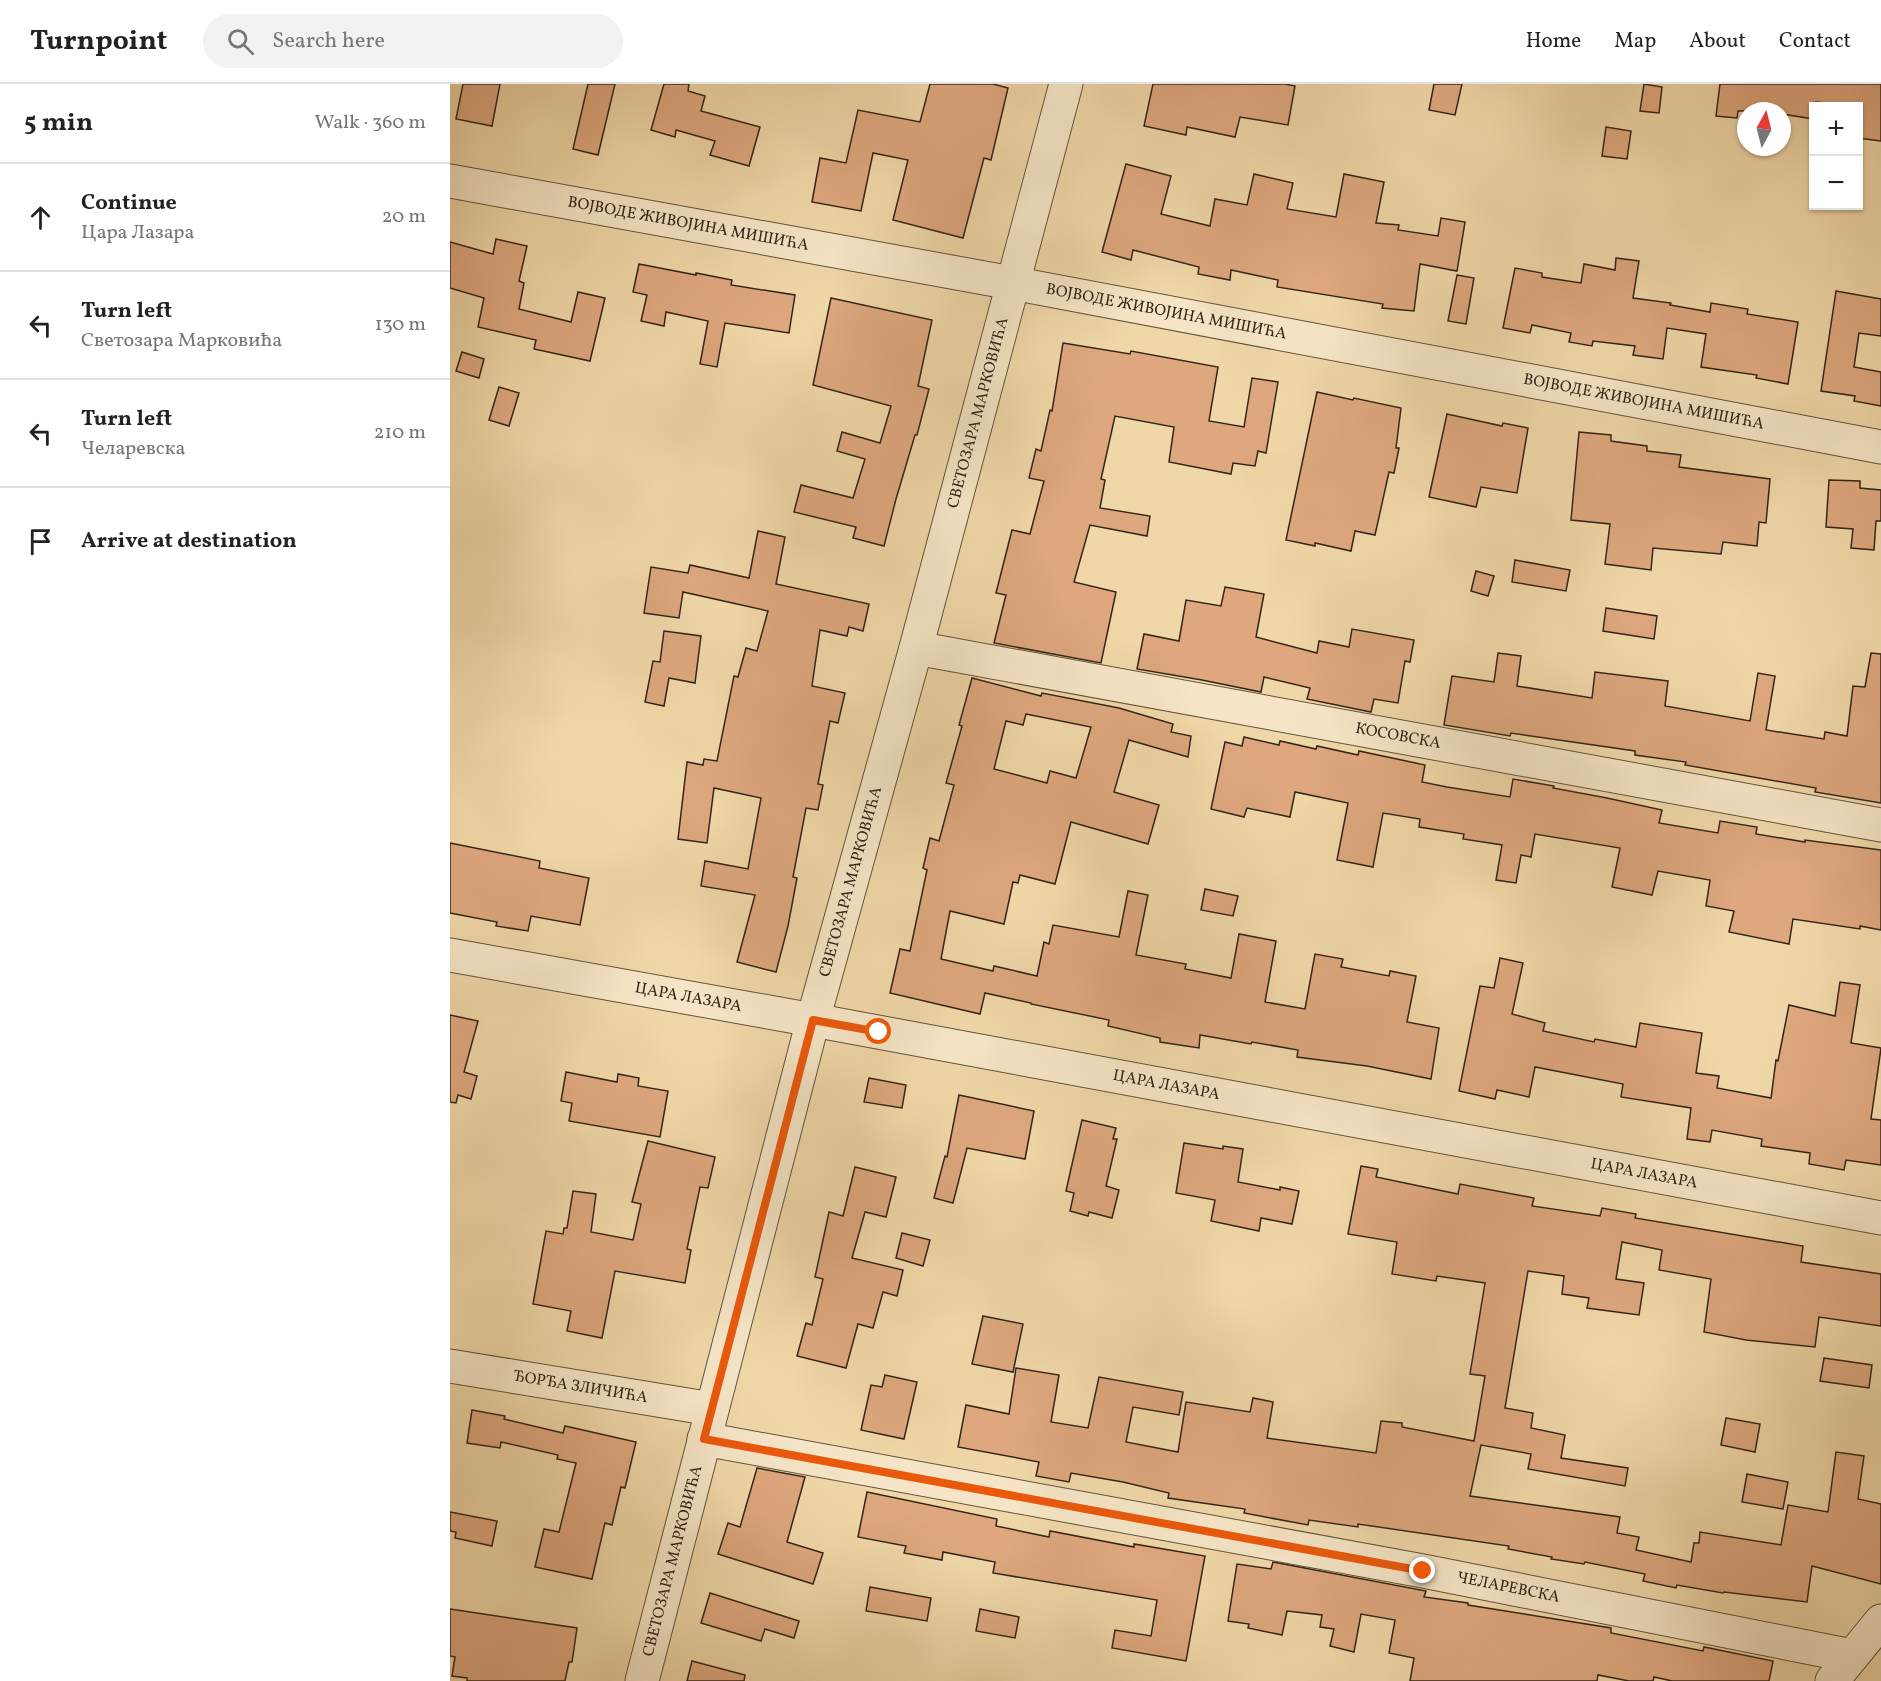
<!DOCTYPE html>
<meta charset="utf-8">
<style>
body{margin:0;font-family:Vollkorn,serif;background:#f2f2f2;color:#222}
.controls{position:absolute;right:18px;top:18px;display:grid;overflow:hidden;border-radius:0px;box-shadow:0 2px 4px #0004}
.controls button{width:54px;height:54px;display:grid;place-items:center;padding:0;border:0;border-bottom:2px solid #e0e0e0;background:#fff;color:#222;font:30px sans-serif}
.compass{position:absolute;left:1287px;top:18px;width:54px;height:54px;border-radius:50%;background:#fff;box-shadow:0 2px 4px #0004;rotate:7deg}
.stop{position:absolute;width:18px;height:18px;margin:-14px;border:4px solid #ea580c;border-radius:50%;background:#fff}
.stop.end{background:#ea580c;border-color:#fff;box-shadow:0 2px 6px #0008}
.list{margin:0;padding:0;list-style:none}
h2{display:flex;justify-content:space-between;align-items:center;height:78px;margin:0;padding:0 24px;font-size:26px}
h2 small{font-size:20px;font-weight:400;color:#767676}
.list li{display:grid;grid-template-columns:39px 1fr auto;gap:18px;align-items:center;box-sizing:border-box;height:108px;padding:0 24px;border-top:2px solid #e0e0e0}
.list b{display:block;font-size:22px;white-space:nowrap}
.list p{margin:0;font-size:20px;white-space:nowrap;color:#767676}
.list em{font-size:20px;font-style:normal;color:#767676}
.icon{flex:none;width:33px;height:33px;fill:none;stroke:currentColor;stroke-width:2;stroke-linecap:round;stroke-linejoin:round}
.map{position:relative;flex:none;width:1431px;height:1597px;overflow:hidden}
header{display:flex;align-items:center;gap:36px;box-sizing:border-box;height:84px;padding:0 30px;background:#fff;border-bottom:2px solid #e0e0e0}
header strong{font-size:28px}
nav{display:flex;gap:33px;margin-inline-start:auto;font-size:21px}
.search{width:420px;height:54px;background:#f2f2f2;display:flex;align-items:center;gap:15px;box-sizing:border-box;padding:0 21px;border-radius:33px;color:#767676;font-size:22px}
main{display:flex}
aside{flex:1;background:#fff}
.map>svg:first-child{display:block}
.building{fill:#dea77e;stroke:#332518;stroke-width:1.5;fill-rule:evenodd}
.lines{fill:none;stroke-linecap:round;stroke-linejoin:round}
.minor-casing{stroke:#62523c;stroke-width:35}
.minor{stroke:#f5e5c6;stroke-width:33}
.route{stroke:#ea580c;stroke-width:8}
.labels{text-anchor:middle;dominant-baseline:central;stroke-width:4.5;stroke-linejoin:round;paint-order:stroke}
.street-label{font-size:16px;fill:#332518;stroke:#f5e5c6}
</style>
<header>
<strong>Turnpoint</strong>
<div class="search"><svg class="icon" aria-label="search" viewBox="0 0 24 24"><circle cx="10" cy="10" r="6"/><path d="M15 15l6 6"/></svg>Search here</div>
<nav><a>Home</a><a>Map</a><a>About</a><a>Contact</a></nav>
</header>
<main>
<aside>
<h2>5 min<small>Walk · 360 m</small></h2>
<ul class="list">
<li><svg class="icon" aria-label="ahead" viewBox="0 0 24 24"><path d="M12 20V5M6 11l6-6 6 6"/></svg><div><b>Continue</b><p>Цара Лазара</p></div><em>20 m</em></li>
<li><svg class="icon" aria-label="left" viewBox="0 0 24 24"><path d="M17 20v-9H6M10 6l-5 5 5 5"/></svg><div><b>Turn left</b><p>Светозара Марковића</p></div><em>130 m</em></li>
<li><svg class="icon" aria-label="left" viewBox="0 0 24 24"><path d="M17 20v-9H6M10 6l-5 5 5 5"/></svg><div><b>Turn left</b><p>Челаревска</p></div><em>210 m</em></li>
<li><svg class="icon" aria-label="arrive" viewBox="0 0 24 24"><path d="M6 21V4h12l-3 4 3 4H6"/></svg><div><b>Arrive at destination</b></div></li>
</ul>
</aside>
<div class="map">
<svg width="1431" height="1597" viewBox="0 0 1431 1597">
<rect width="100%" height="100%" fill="#f0d7a8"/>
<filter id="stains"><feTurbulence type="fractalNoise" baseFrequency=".00333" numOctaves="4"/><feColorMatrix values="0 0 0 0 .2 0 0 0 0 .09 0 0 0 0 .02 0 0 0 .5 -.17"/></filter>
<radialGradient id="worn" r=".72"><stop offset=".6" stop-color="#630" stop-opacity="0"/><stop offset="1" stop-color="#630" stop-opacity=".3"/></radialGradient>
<g class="building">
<path d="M 13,0 L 50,0 L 42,42 L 6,35 Z"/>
<path d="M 138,0 L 165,0 L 148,71 L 123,65 Z"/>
<path d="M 214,0 L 239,0 L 238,7 L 255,12 L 251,27 L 310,43 L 299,82 L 260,71 L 265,57 L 226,46 L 225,53 L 201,46 Z"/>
<path d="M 480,0 L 543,0 L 558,4 L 541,76 L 534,74 L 513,154 L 443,136 L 458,76 L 423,69 L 411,127 L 362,118 L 370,74 L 396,79 L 408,26 L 470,38 Z"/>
<path d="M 703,0 L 835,0 L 845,2 L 838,41 L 790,33 L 785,53 L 737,43 L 736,51 L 694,42 Z"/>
<path d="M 984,0 L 1012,0 L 1005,31 L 979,26 Z"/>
<path d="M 1194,0 L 1212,3 L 1209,29 L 1190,27 Z"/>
<path d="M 1270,0 L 1431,0 L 1431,57 L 1408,54 L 1408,22 L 1366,18 L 1366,22 L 1364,22 L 1364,35 L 1332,30 L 1332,27 L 1288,27 L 1287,34 L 1266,32 Z"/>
<path d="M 1156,43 L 1181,47 L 1177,75 L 1152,72 Z"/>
<path d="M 676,80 L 721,92 L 711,130 L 760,142 L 765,115 L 797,121 L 804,90 L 843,99 L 837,125 L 886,133 L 894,90 L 934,98 L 926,139 L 949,141 L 948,146 L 988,152 L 991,134 L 1015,138 L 1007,187 L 970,180 L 964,227 L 932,224 L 933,220 L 827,203 L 828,196 L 781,186 L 780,196 L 748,190 L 749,183 L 683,166 L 681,176 L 652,168 Z"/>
<path d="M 46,155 L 77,162 L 69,197 L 74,199 L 69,225 L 121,238 L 128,208 L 155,214 L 140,277 L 84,265 L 86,256 L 28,243 L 34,214 L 0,204 L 0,158 L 43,170 Z"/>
<path d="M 1166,174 L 1189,177 L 1183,214 L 1221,219 L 1220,221 L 1260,228 L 1261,219 L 1298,225 L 1297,230 L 1348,238 L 1338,300 L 1306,294 L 1307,291 L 1251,283 L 1256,250 L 1217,244 L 1213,275 L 1183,271 L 1185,262 L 1143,257 L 1142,262 L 1119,258 L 1121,249 L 1082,241 L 1080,249 L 1053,244 L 1065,184 L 1092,189 L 1092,193 L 1131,199 L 1134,180 L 1165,186 Z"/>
<path d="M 189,180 L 246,191 L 246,189 L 282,196 L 281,201 L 345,211 L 339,249 L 275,239 L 267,283 L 250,280 L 258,237 L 216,228 L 214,242 L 191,237 L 197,211 L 183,208 Z"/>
<path d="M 1007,191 L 1024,194 L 1016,240 L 998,237 Z"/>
<path d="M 1386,207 L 1431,215 L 1431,252 L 1409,249 L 1404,283 L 1431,288 L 1431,322 L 1404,317 L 1405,312 L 1371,307 Z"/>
<path d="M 381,214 L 482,236 L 468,302 L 479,305 L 467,351 L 465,351 L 446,415 L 434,462 L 403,454 L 406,443 L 344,428 L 351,401 L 403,414 L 415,375 L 387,367 L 392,348 L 430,359 L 441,322 L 363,301 Z"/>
<path d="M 613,259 L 680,270 L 681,267 L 768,283 L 759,337 L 794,343 L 802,294 L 828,298 L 816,369 L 808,367 L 805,382 L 783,379 L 781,390 L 719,378 L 724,343 L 665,332 L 651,395 L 655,396 L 650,424 L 700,432 L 697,452 L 640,441 L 624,498 L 666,508 L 651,579 L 544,559 L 556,511 L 546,509 L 562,446 L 580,450 L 594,397 L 579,394 L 586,365 L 591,367 L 600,326 L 602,327 Z"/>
<path d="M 12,268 L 34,275 L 29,294 L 6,287 Z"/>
<path d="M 49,303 L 69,309 L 59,342 L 39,336 Z"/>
<path d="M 867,308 L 903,316 L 904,314 L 951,324 L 946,364 L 949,364 L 944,389 L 939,388 L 925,451 L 905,447 L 901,467 L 865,459 L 865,462 L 836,456 Z"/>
<path d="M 997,330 L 1052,342 L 1053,339 L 1078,344 L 1067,409 L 1031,403 L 1026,423 L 979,413 Z"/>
<path d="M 1129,348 L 1161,351 L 1161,357 L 1197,362 L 1197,367 L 1231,371 L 1229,383 L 1320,395 L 1316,439 L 1309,438 L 1307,462 L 1273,458 L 1271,470 L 1203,464 L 1201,486 L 1155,480 L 1160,440 L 1121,436 Z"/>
<path d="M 1379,396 L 1410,397 L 1410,404 L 1431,406 L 1431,437 L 1426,437 L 1424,466 L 1401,464 L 1403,445 L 1376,443 Z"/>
<path d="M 308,447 L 335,453 L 326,500 L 419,520 L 413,547 L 399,543 L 397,552 L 370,546 L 362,602 L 395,609 L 388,639 L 380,637 L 368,700 L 373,701 L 368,726 L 356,724 L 343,793 L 347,794 L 338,842 L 326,888 L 287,878 L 305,811 L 251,802 L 255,777 L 298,785 L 311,714 L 264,704 L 257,759 L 228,755 L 237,678 L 253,681 L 254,675 L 267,677 L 284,592 L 288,593 L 296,564 L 307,567 L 318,527 L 233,508 L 229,534 L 194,529 L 201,483 L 238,489 L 240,481 L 299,494 Z"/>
<path d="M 1065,476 L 1120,486 L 1116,507 L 1062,498 Z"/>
<path d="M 1026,487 L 1044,492 L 1038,512 L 1021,507 Z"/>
<path d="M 775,503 L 814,510 L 806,553 L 867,569 L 869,557 L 899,563 L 902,545 L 964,556 L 960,578 L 955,577 L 948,619 L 924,615 L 921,628 L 857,615 L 860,604 L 814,593 L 811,608 L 752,596 L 687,585 L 694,550 L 729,557 L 736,516 L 771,522 Z"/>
<path d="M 1156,524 L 1207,532 L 1204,555 L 1153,547 Z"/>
<path d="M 214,547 L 251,552 L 245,599 L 219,594 L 214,622 L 195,618 L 203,577 L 210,578 Z"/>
<path d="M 1048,569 L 1071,572 L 1067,602 L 1142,614 L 1145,588 L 1218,597 L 1215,622 L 1300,637 L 1308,589 L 1325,592 L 1316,646 L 1374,655 L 1375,648 L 1397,652 L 1403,602 L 1415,603 L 1421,569 L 1431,570 L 1431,719 L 1365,708 L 1366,704 L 1235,681 L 1236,678 L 1185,671 L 1185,667 L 1061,649 L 1060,652 L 994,641 L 1002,592 L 1044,598 Z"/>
<path d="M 522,594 L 591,612 L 592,609 L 669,624 L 723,640 L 721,648 L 741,652 L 738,673 L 679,656 L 664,708 L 709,721 L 698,760 L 621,738 L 605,800 L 570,791 L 568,799 L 563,798 L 554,840 L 500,827 L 491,875 L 543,887 L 544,882 L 587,892 L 594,858 L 599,860 L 603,841 L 669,853 L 678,807 L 698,811 L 686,871 L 736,880 L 735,885 L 781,894 L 789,850 L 826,857 L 815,918 L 855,925 L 865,870 L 893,875 L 891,883 L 939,892 L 940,887 L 966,892 L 957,938 L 989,944 L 981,995 L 917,982 L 847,973 L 848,966 L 802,958 L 801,960 L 750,951 L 749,964 L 710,958 L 710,954 L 658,942 L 659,936 L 581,920 L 581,919 L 535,909 L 530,930 L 440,909 L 450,865 L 460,867 L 477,786 L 473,784 L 480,754 L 489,757 L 504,701 L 496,699 L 512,642 L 509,641 ZM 576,630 L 641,643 L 626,694 L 600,687 L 597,699 L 544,685 L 556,637 L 573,641 Z"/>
<path d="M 794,653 L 829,661 L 830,657 L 866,665 L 867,662 L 908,671 L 909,667 L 975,681 L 972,698 L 997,703 L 1060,713 L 1063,695 L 1104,702 L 1103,704 L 1157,714 L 1212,726 L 1209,739 L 1268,749 L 1270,737 L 1307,743 L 1306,750 L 1355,758 L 1355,756 L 1431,766 L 1431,846 L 1410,842 L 1410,845 L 1343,835 L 1339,860 L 1279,848 L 1284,827 L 1256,822 L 1260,796 L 1208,787 L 1202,811 L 1162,803 L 1170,764 L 1085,750 L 1081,773 L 1071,771 L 1066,799 L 1046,796 L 1052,761 L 1013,755 L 1014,750 L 969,743 L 970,735 L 933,729 L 923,783 L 887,776 L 898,719 L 845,708 L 840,733 L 797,724 L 794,733 L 761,725 L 775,658 L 792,662 Z"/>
<path d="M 0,759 L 90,777 L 89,784 L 139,794 L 130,841 L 81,832 L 78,847 L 46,842 L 47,838 L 0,829 Z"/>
<path d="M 755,805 L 788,812 L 783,832 L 751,826 Z"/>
<path d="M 1050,874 L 1073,879 L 1062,930 L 1095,939 L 1093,947 L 1144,958 L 1145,955 L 1186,963 L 1190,939 L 1252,949 L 1246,989 L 1269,992 L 1267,1004 L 1321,1014 L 1326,976 L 1328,977 L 1339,921 L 1385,932 L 1390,898 L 1410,901 L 1401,959 L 1431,964 L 1421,1035 L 1431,1036 L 1431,1081 L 1396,1076 L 1394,1086 L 1359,1080 L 1360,1069 L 1311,1062 L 1312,1055 L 1262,1046 L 1260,1058 L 1237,1055 L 1241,1024 L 1171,1013 L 1173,1000 L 1085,983 L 1079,1013 L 1047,1006 L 1045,1015 L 1009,1007 L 1030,902 L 1044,904 Z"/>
<path d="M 0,931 L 28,937 L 14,988 L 27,992 L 21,1015 L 8,1011 L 6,1019 L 0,1018 Z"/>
<path d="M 116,988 L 167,998 L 168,990 L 189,994 L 188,1002 L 218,1007 L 210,1053 L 119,1037 L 122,1019 L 111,1017 Z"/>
<path d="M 419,994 L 456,1001 L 452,1024 L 414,1018 Z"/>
<path d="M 509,1011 L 584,1027 L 575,1075 L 517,1064 L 503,1119 L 484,1114 L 495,1072 L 497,1073 Z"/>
<path d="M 632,1036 L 666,1044 L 663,1055 L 667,1055 L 656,1102 L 669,1106 L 662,1134 L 639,1128 L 638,1132 L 620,1127 L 624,1109 L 616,1107 Z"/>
<path d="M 198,1057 L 265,1073 L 258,1104 L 250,1103 L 237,1165 L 241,1166 L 235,1199 L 165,1187 L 152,1254 L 117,1247 L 121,1227 L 83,1220 L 96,1147 L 113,1150 L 114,1144 L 117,1144 L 123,1107 L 146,1110 L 141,1148 L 183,1156 L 191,1120 L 182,1118 Z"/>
<path d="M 734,1059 L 773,1065 L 773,1062 L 793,1065 L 788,1098 L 830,1106 L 830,1103 L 849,1107 L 842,1140 L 811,1134 L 809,1147 L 761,1137 L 765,1116 L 726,1109 Z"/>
<path d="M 911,1082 L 928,1085 L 926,1093 L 1008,1110 L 1010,1100 L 1084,1114 L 1082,1122 L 1150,1132 L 1152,1124 L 1186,1130 L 1185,1134 L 1353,1162 L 1351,1178 L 1431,1190 L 1431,1242 L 1369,1233 L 1365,1263 L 1296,1256 L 1254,1248 L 1261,1195 L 1209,1186 L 1212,1166 L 1172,1158 L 1166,1195 L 1194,1199 L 1189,1231 L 1137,1224 L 1139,1214 L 1112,1210 L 1114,1192 L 1078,1187 L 1055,1324 L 1083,1329 L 1081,1344 L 1115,1351 L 1111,1374 L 1178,1384 L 1175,1402 L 1078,1385 L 1081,1370 L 1031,1361 L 1020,1412 L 1170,1433 L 1167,1449 L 1189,1453 L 1186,1466 L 1241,1478 L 1244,1459 L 1249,1459 L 1250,1448 L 1331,1461 L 1338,1421 L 1378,1428 L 1386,1368 L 1414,1372 L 1408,1415 L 1431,1420 L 1431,1500 L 1362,1482 L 1357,1518 L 1274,1508 L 1273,1509 L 1227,1501 L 1226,1504 L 1193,1497 L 1195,1490 L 1135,1478 L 1134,1480 L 1101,1475 L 1102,1473 L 1058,1465 L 1059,1462 L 908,1440 L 908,1443 L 859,1436 L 858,1441 L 794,1429 L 795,1425 L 718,1414 L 719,1409 L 673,1398 L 621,1389 L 619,1398 L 586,1392 L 589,1378 L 508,1363 L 516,1321 L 559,1330 L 566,1284 L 609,1291 L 601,1338 L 638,1344 L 649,1293 L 733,1308 L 729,1331 L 683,1323 L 676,1358 L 728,1368 L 736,1318 L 800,1328 L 803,1314 L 823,1318 L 817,1354 L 926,1369 L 931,1337 L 952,1339 L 952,1343 L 1024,1357 L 1035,1292 L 1020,1290 L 1035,1199 L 987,1192 L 986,1197 L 942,1190 L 947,1158 L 898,1150 Z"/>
<path d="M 405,1083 L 446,1093 L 436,1133 L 415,1128 L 402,1174 L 453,1186 L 447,1212 L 433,1208 L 423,1244 L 408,1240 L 396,1284 L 347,1272 L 356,1239 L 362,1241 L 373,1195 L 365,1193 L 379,1128 L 393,1132 Z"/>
<path d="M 452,1149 L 480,1156 L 473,1182 L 446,1174 Z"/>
<path d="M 533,1232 L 573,1240 L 563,1288 L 522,1280 Z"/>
<path d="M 1374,1274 L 1422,1281 L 1419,1304 L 1370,1297 Z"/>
<path d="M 435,1291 L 467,1298 L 454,1355 L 411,1346 L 421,1301 L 432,1303 Z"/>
<path d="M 22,1326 L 55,1332 L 54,1335 L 113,1349 L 115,1342 L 186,1358 L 175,1404 L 171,1403 L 162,1441 L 155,1439 L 142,1495 L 85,1483 L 94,1445 L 109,1448 L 126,1379 L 107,1375 L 108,1371 L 51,1358 L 50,1364 L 17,1359 Z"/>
<path d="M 1276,1334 L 1310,1340 L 1305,1368 L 1271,1361 Z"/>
<path d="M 307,1384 L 355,1393 L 337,1458 L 373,1469 L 363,1500 L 268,1470 L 278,1439 L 290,1443 Z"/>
<path d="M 1297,1390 L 1338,1398 L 1333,1425 L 1292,1418 Z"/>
<path d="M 417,1408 L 547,1435 L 546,1442 L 599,1453 L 600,1447 L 684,1463 L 684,1460 L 755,1472 L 736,1577 L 662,1564 L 665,1546 L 701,1552 L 707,1516 L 543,1489 L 545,1478 L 493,1468 L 492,1476 L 454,1469 L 456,1462 L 408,1453 Z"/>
<path d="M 0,1428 L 47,1437 L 42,1462 L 5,1454 L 6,1448 L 0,1447 Z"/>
<path d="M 823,1478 L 976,1507 L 974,1513 L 1018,1519 L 1018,1521 L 1161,1544 L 1161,1549 L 1253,1567 L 1254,1563 L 1323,1577 L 1319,1597 L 1222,1597 L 1204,1593 L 1203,1597 L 1179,1597 L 1148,1591 L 1147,1597 L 960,1597 L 964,1574 L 939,1569 L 945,1536 L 911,1530 L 904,1568 L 880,1562 L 884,1545 L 870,1543 L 872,1531 L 837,1527 L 832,1551 L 798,1544 L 799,1540 L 778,1537 L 787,1480 L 821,1485 Z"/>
<path d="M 420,1503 L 481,1514 L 477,1537 L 416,1527 Z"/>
<path d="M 260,1509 L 349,1537 L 344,1554 L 315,1545 L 311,1557 L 251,1539 Z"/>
<path d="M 0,1525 L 127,1544 L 122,1578 L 119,1578 L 115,1597 L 17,1597 L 17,1594 L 2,1592 L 5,1573 L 0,1572 Z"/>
<path d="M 530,1525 L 569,1533 L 565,1554 L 526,1547 Z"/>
<path d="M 242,1577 L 295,1591 L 294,1597 L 237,1597 Z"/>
</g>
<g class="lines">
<g class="minor-casing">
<g id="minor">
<path id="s1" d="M 0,97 L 562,199 L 1431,363"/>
<path id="s2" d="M 466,564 L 1431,741"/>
<path id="s3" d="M 0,871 L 363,936 L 1431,1134"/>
<path id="s4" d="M 0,1282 L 262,1325"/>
<path id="s5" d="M 254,1355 L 973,1487 L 1402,1572"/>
<path id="s6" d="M 192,1597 L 363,936 L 466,564 L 616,0"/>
<path d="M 1382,1597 L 1431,1537"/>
</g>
</g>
<use href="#minor" class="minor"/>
</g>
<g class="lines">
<path class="route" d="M 429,948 L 363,936 L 254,1355 L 973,1487"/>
</g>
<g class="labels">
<g class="street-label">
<text stroke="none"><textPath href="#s1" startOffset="242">ВОЈВОДЕ ЖИВОЈИНА МИШИЋА</textPath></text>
<text stroke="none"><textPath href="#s1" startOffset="728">ВОЈВОДЕ ЖИВОЈИНА МИШИЋА</textPath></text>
<text stroke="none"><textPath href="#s1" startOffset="1214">ВОЈВОДЕ ЖИВОЈИНА МИШИЋА</textPath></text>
<text stroke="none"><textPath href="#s6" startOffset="1312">СВЕТОЗАРА МАРКОВИЋА</textPath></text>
<text stroke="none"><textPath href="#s2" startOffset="490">КОСОВСКА</textPath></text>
<text stroke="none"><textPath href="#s6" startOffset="826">СВЕТОЗАРА МАРКОВИЋА</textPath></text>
<text stroke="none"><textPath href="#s3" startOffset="242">ЦАРА ЛАЗАРА</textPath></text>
<text stroke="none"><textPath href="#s3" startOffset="728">ЦАРА ЛАЗАРА</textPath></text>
<text stroke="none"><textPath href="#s3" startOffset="1214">ЦАРА ЛАЗАРА</textPath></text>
<text stroke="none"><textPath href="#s4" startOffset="132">ЂОРЂА ЗЛИЧИЋА</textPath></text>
<text stroke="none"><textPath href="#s6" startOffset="124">СВЕТОЗАРА МАРКОВИЋА</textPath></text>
<text stroke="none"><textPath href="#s5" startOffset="818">ЧЕЛАРЕВСКА</textPath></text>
</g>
</g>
<rect width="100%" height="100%" filter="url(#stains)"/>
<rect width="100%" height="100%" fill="url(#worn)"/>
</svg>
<div class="controls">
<button>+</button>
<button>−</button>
</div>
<svg class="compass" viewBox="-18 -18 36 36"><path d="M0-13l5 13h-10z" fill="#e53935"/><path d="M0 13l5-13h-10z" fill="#767676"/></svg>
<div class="stop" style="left:429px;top:948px"></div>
<div class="stop end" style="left:973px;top:1487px"></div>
</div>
</main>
